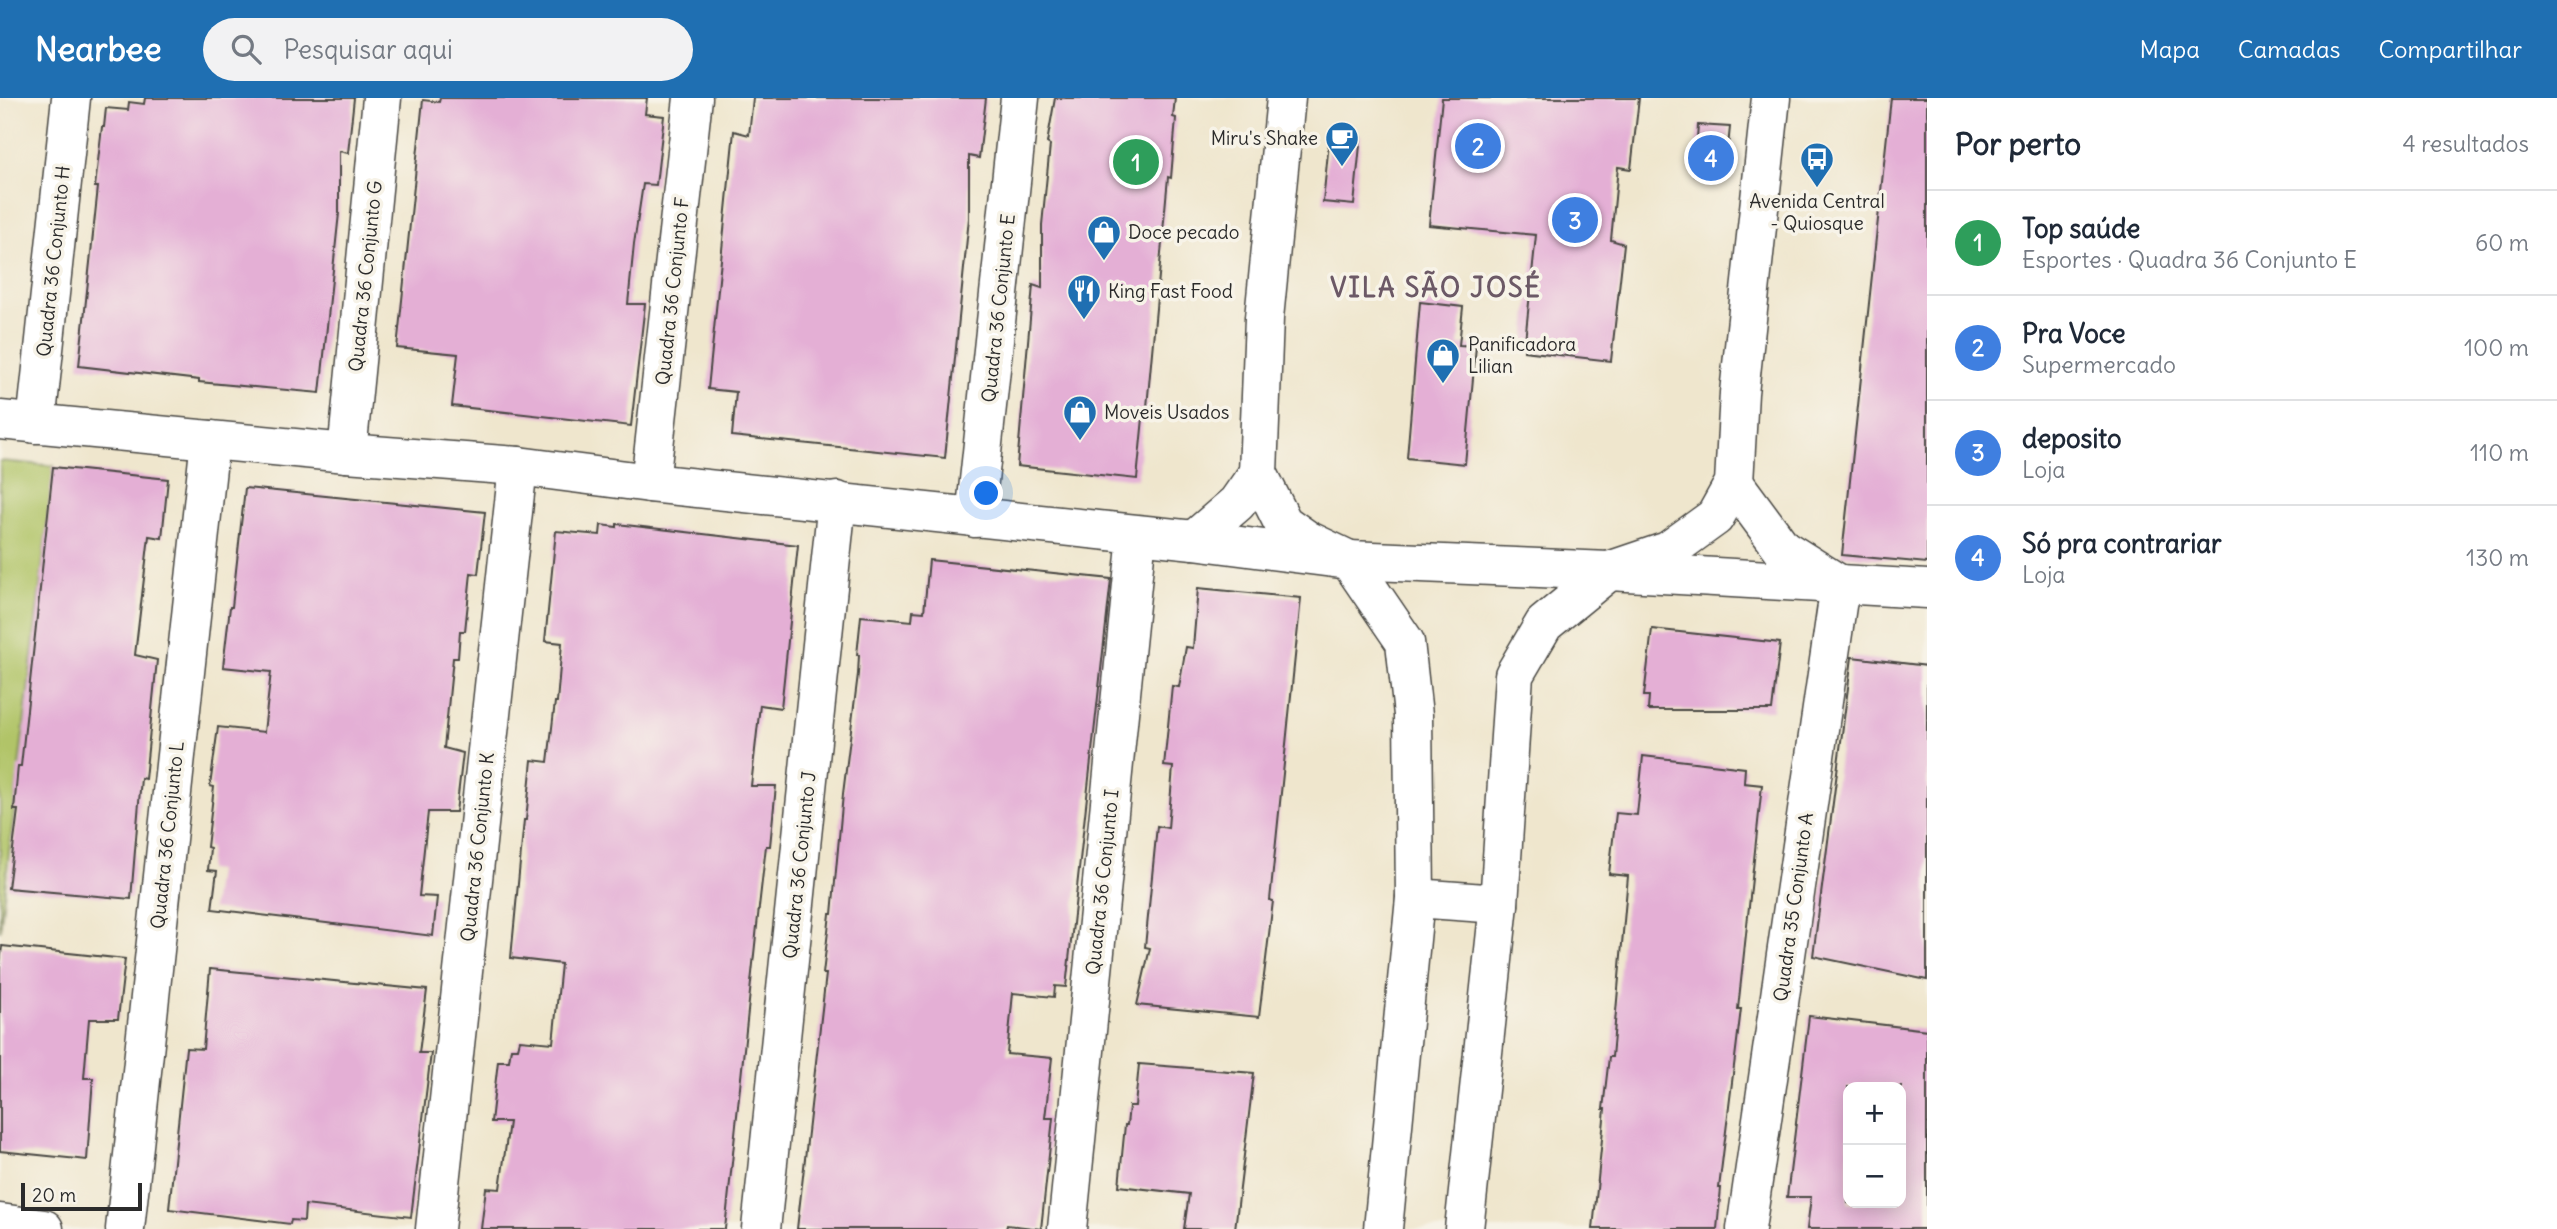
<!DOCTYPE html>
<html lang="pt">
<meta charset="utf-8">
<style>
body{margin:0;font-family:Delius,sans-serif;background:#f2f2f3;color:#1f2937}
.controls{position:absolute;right:21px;bottom:21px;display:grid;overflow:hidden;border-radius:14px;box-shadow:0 4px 18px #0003}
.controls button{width:63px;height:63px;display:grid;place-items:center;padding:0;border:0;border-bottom:2px solid #e0e1e3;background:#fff;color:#1f2937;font:35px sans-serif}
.scale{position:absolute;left:21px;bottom:18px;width:121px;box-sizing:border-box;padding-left:7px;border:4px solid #2b2b2b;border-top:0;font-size:19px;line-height:24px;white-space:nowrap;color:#2b2b2b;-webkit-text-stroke:5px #f7f3e8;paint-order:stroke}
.you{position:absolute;left:987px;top:396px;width:24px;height:24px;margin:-18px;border:5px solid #fff;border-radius:50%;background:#1a73e8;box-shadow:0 0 0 10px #1a73e833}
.badge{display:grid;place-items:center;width:46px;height:46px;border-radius:50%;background:#1f6fb2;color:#fff;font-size:23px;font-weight:700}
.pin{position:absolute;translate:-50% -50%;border:4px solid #fff;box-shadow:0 2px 7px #0006}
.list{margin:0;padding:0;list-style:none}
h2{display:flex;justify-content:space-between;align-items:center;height:91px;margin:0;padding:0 28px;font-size:30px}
h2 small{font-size:23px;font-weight:400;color:#747a83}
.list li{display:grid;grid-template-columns:46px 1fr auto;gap:21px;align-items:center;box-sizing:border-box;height:105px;padding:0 28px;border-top:2px solid #e0e1e3}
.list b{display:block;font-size:26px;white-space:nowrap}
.list p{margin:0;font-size:23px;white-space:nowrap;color:#747a83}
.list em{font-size:23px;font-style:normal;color:#747a83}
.icon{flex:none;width:38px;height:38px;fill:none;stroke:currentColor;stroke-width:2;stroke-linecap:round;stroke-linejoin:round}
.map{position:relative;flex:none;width:1927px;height:1131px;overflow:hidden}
header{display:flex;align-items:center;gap:42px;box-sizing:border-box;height:98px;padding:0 35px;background:#1f6fb2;color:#fff}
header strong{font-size:33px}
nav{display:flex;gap:38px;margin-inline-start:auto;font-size:24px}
.search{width:490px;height:63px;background:#f2f2f3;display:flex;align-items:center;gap:18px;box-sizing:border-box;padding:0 24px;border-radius:38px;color:#747a83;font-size:26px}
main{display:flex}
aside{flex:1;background:#fff}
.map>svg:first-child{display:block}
.green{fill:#b1c467;stroke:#6e7849;stroke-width:2}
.building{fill:#e4afd5;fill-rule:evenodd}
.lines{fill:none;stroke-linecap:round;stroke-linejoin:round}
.minor-casing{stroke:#484743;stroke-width:41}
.minor{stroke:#fff;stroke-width:38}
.labels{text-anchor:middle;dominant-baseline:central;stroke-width:7;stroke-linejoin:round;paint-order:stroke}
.poi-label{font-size:19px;fill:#2b2b2b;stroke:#f7f3e8;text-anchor:start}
.street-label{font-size:19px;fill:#2b2b2b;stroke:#f7f3e8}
.district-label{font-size:26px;font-weight:bold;letter-spacing:2px;fill:#6c5966;stroke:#f7f3e8}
</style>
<header>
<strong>Nearbee</strong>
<div class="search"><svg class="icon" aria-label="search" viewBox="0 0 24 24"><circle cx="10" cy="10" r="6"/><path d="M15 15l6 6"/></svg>Pesquisar aqui</div>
<nav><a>Mapa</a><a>Camadas</a><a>Compartilhar</a></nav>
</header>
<main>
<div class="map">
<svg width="1927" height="1131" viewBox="0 0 1927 1131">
<rect width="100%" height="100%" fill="#f7f3e8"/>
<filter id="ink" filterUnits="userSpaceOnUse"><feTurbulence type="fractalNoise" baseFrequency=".0143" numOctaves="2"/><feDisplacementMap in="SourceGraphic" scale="14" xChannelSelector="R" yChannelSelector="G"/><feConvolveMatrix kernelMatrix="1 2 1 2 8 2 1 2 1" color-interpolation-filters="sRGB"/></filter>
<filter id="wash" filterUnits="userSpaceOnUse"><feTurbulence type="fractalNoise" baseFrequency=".00686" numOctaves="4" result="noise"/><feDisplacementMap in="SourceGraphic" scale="28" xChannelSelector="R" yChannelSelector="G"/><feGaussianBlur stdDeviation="1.57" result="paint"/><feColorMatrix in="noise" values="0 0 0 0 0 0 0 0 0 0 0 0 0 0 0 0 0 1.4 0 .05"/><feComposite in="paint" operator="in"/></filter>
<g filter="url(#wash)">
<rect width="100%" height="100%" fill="#efe6cd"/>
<path class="green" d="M 0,363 L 54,368 L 0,833 Z"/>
<g id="blocks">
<g class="building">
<path d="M 145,0 L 354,0 L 348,55 L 339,53 L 339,115 L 320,295 L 199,284 L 199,282 L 79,268 L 98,89 L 95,89 L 102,29 L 104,29 L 106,10 L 128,12 L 129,4 L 144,6 Z"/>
<path d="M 440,0 L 647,0 L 645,16 L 664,18 L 656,87 L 643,86 L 634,146 L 628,206 L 645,206 L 631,328 L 452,308 L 458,256 L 397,250 L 423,2 L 439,4 Z"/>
<path d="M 753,0 L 986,0 L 979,60 L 969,58 L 969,120 L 945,360 L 732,338 L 736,294 L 708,291 L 734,33 L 749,37 Z"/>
<path d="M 1055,0 L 1175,0 L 1173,19 L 1176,20 L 1171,80 L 1168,79 L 1146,320 L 1143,320 L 1137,381 L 1017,368 L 1033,187 L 1042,190 L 1042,127 L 1050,47 L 1047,45 Z"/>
<path d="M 1442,0 L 1639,0 L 1631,71 L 1618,69 L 1611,142 L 1624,146 L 1611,263 L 1524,253 L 1536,137 L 1429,127 Z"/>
<path d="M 1891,0 L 1927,0 L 1927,465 L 1842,457 Z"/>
<path d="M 1698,27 L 1730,29 L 1725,78 L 1694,78 Z"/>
<path d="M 1330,34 L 1361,37 L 1354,107 L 1323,104 Z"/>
<path d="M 1420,204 L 1463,209 L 1459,247 L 1476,248 L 1465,366 L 1407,360 Z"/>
<path d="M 53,369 L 168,381 L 162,440 L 149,438 L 135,557 L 157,562 L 145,681 L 141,680 L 131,801 L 8,790 L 18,712 L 14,712 L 18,668 L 21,668 Z"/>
<path d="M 245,390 L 485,414 L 478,476 L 471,475 L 465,533 L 460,533 L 458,560 L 453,560 L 444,650 L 463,655 L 456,714 L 428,714 L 419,798 L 437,799 L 433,838 L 212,811 L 217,773 L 208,772 L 210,750 L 207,749 L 214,689 L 210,688 L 218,629 L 264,634 L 271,574 L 223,569 L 230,509 L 232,509 Z"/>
<path d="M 617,426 L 798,447 L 781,610 L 760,607 L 751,688 L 776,688 L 770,748 L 766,748 L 759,809 L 725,1131 L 481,1131 L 486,1090 L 500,1091 L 509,1024 L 491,1024 L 498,963 L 509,963 L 511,950 L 518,950 L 520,942 L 553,945 L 561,866 L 511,860 L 524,722 L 526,722 L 532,662 L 548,664 L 555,604 L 557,604 L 562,545 L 545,543 L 556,433 L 600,437 L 601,427 L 617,429 Z"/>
<path d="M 929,462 L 1111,481 L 1066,889 L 1055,888 L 1054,899 L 1013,895 L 1007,956 L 1052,960 L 1045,1020 L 1053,1020 L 1041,1131 L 1007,1127 L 1006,1131 L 797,1131 L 826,876 L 823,876 L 830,816 L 832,816 L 843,696 L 858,576 L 859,557 L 857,557 L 861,518 L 912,523 L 913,513 L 924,514 Z"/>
<path d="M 1198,490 L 1301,500 L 1270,802 L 1273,803 L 1259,919 L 1137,907 L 1150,850 L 1145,849 L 1157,728 L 1168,730 L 1173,669 L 1164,668 L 1172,588 L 1179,589 L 1186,549 L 1193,550 Z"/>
<path d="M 1652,531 L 1780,545 L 1772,612 L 1648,612 L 1649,598 L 1644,598 Z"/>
<path d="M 1852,559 L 1927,568 L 1927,882 L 1813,858 Z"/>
<path d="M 1643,658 L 1745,670 L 1744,685 L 1762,687 L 1738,911 L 1741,911 L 1719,1090 L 1721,1090 L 1717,1131 L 1593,1131 L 1605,1011 L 1603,1011 L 1609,959 L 1612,959 L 1628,778 L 1609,776 L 1616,715 L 1637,717 Z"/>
<path d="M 2,848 L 125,861 L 118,921 L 89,921 L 84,980 L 93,980 L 87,1062 L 0,1053 L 0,867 Z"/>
<path d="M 210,871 L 427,892 L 419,955 L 431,955 L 411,1119 L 305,1107 L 304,1123 L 291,1122 L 290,1126 L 169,1111 L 186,950 L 203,951 Z"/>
<path d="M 1809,918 L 1927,932 L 1927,1131 L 1807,1131 L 1811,1099 L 1787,1099 ZM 1848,989 L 1901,989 L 1901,1105 L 1848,1105 Z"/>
<path d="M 1139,966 L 1254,975 L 1235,1131 L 1184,1131 L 1189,1096 L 1119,1088 L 1125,1027 L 1127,1027 L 1129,1008 L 1135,1008 Z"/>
</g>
</g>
</g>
<g filter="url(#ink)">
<use href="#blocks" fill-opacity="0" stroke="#484743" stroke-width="2"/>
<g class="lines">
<g class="minor-casing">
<g id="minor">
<path d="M 1286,0 L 1264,220 L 1258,375 L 1283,425 L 1307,442 L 1349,462 L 1405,544 L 1413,617 L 1415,800 L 1383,1131"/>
<path d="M 0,322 L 347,355 L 518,368 L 650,385 L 1194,442 L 1349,462 L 1609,473 L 1927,491"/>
<path d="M 36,326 L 71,0"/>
<path d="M 347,355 L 382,0"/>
<path d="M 650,385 L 693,0"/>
<path d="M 1734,385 L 1782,450 L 1839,486"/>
<path d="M 975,420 L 1020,0"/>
<path d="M 1194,442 L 1237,405 L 1258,375"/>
<path d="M 1415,800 L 1499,806"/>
<path d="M 0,1125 L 44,1131"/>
<path d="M 125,1131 L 210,342"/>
<path d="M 435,1131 L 518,368"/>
<path d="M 761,1131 L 837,403"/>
<path d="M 1067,1131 L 1137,437"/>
<path d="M 1464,1131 L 1499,806 L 1514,577 L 1544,526 L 1609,473 L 1668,453 L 1715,419 L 1734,385 L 1739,295 L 1771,0"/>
<path d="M 1746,1131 L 1840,487"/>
</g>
</g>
<use href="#minor" class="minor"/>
</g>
</g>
<defs>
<g id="cafe-pin" transform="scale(1.75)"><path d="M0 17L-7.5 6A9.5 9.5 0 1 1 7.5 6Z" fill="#1f6fb2" stroke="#f7f3e8"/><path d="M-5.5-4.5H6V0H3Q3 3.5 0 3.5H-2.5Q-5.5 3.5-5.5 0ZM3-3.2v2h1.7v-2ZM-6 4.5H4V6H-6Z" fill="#fff"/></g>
<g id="bus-pin" transform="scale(1.75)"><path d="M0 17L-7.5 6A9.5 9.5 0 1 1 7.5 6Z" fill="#1f6fb2" stroke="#f7f3e8"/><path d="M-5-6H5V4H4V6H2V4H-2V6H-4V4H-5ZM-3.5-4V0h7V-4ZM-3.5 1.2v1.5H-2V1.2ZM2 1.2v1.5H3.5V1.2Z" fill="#fff"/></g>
<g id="shop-pin" transform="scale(1.75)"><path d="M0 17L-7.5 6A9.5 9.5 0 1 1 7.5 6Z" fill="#1f6fb2" stroke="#f7f3e8"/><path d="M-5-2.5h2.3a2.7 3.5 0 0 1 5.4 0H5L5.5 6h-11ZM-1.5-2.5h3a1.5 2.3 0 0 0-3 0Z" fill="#fff"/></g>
<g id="restaurant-pin" transform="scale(1.75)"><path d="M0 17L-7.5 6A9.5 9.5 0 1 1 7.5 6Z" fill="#1f6fb2" stroke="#f7f3e8"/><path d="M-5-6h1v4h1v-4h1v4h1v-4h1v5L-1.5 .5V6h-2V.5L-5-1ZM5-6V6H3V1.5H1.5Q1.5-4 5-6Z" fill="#fff"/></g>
</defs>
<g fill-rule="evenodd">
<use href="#cafe-pin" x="1342" y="40"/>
<use href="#bus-pin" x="1817" y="61"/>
<use href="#shop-pin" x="1104" y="134"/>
<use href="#restaurant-pin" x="1084" y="193"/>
<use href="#shop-pin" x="1443" y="257"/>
<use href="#shop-pin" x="1080" y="314"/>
</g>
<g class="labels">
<g class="poi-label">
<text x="1318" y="40" text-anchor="end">Miru's Shake</text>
<text x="1817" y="103" text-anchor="middle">Avenida Central<tspan x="1817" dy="22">- Quiosque</tspan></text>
<text x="1128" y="134">Doce pecado</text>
<text x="1108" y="193">King Fast Food</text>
<text x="1468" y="246">Panificadora<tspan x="1468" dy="22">Lilian</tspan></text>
<text x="1104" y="314">Moveis Usados</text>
</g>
<g class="street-label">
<text transform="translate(53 163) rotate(-84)">Quadra 36 Conjunto H</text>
<text transform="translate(365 178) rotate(-84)">Quadra 36 Conjunto G</text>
<text transform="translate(672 193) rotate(-84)">Quadra 36 Conjunto F</text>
<text transform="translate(998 210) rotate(-84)">Quadra 36 Conjunto E</text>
<text transform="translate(167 737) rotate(-84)">Quadra 36 Conjunto L</text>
<text transform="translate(477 749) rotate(-84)">Quadra 36 Conjunto K</text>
<text transform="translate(799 767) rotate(-84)">Quadra 36 Conjunto J</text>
<text transform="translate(1102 784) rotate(-84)">Quadra 36 Conjunto I</text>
<text transform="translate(1793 809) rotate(-82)">Quadra 35 Conjunto A</text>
</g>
<g class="district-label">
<text x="1436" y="189">VILA SÃO JOSÉ</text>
</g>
</g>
</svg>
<div class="controls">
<button>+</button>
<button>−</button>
</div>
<div class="scale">20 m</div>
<div class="you"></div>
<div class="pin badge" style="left:1136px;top:64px;background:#2e9e5b">1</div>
<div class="pin badge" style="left:1478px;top:48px;background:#3f7fe0">2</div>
<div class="pin badge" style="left:1575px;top:122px;background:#3f7fe0">3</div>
<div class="pin badge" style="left:1711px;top:60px;background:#3f7fe0">4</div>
</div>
<aside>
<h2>Por perto<small>4 resultados</small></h2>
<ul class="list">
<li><span class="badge" style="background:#2e9e5b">1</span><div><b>Top saúde</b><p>Esportes · Quadra 36 Conjunto E</p></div><em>60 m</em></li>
<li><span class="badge" style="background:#3f7fe0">2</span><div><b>Pra Voce</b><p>Supermercado</p></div><em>100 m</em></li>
<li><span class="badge" style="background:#3f7fe0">3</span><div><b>deposito</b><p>Loja</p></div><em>110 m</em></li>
<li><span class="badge" style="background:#3f7fe0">4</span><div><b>Só pra contrariar</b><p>Loja</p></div><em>130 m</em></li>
</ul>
</aside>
</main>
